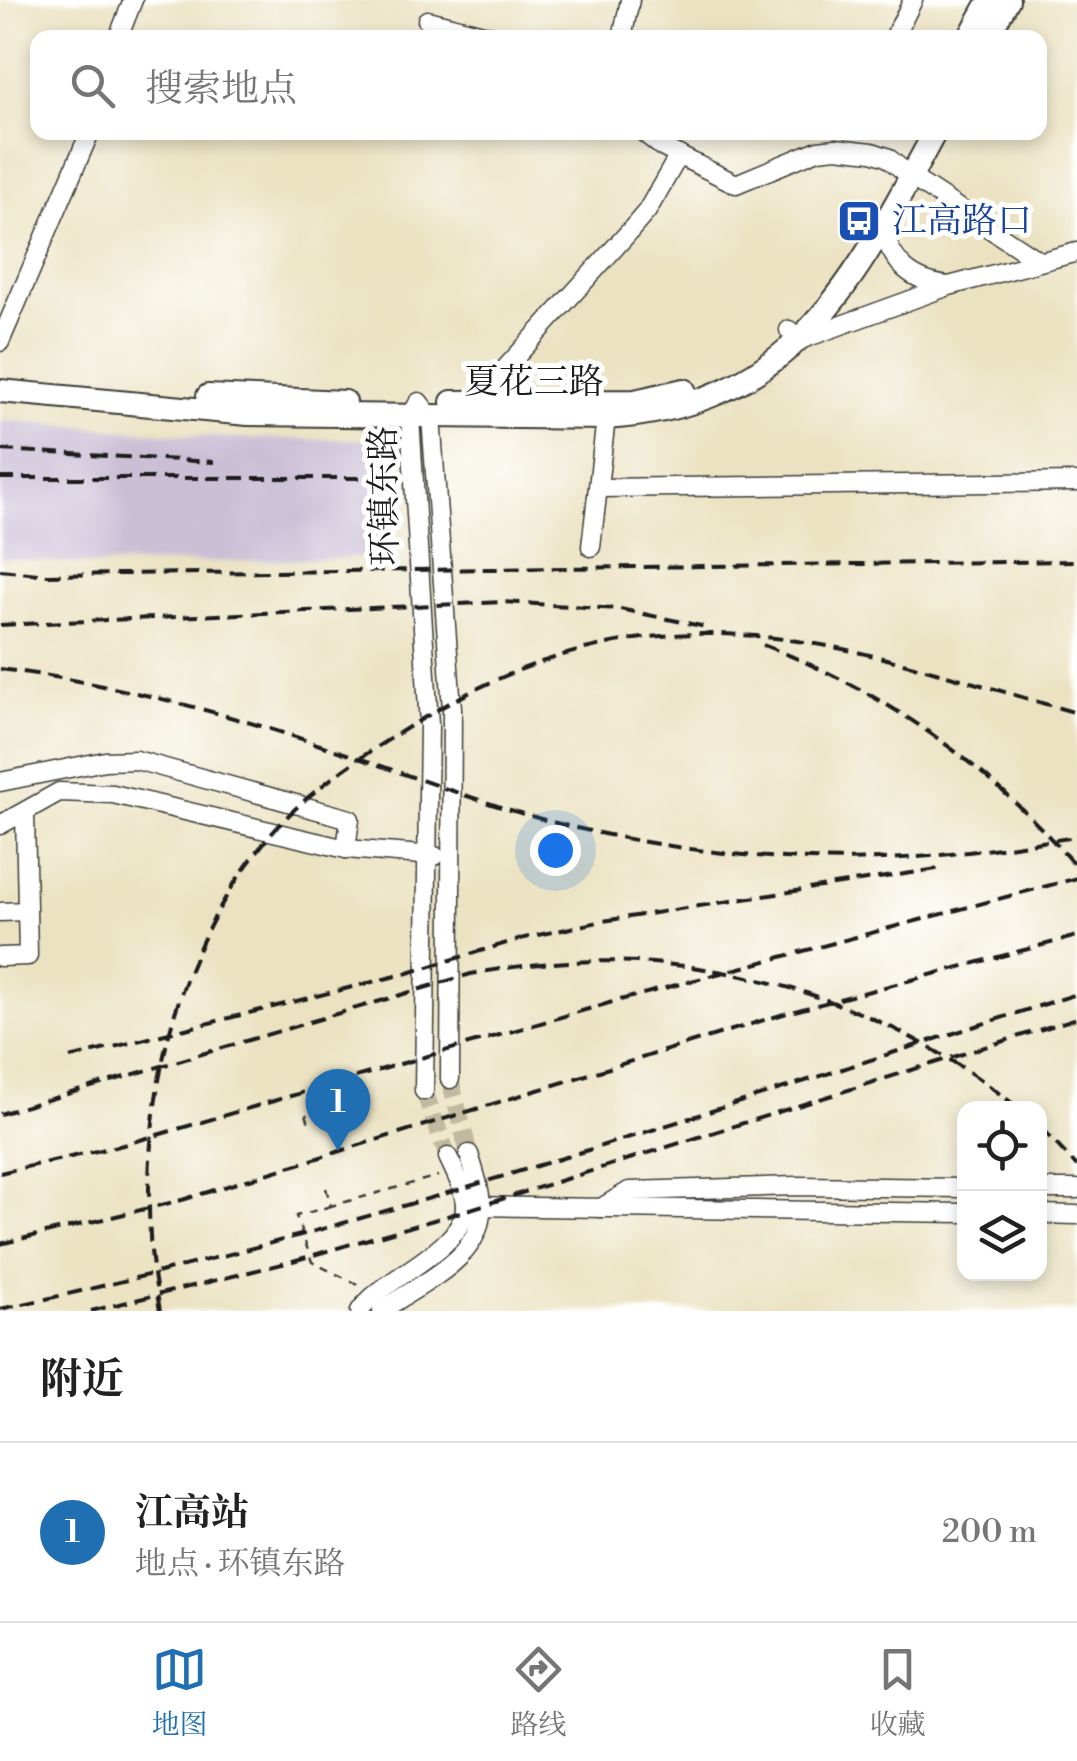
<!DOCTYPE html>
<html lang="zh">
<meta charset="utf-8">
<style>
body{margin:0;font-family:"Libre Bodoni","Noto Serif SC",serif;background:#f2f2f2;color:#222}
.controls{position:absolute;right:30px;bottom:30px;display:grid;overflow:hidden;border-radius:20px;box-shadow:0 5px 15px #0003}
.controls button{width:90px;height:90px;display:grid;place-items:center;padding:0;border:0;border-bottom:2px solid #e0e0e0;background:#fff;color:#222;font:50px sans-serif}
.you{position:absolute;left:555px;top:850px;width:35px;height:35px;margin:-25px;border:8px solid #fff;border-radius:50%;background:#1a73e8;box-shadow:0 0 0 15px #1a73e833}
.badge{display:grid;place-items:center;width:65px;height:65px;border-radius:50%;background:#1f6fb2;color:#fff;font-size:32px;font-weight:700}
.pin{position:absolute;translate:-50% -82px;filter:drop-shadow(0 2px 5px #0008)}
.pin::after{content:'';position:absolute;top:52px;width:35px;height:30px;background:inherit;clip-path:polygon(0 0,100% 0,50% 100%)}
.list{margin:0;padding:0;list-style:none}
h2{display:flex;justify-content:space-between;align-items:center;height:130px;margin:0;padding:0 40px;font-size:42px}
h2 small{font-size:32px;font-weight:400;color:#767676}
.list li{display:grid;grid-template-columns:65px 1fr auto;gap:30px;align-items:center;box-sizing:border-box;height:180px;padding:0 40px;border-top:2px solid #e0e0e0}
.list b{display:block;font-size:38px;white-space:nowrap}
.list p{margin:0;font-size:32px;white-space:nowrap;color:#767676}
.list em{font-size:32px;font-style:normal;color:#767676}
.icon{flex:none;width:55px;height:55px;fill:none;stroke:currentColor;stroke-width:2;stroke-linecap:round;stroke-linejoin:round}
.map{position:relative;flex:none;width:1077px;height:1311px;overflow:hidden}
.search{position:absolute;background:#fff;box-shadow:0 5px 15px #0003;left:30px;right:30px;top:30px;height:110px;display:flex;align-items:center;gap:25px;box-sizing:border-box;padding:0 35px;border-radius:20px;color:#767676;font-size:38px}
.sheet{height:310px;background:#fff}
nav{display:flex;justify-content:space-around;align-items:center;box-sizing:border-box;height:140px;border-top:2px solid #e0e0e0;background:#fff;font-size:28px;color:#767676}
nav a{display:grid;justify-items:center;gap:5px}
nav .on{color:#1f6fb2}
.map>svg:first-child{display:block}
.industrial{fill:#cbbfd6}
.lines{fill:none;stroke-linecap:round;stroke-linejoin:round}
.minor-tunnel{stroke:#c2baa0;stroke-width:18;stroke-dasharray:18 9;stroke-linecap:butt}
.minor-casing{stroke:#3b3a35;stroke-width:21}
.major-casing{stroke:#3b3a35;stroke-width:26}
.path{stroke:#3b3a35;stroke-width:2.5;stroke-dasharray:8 8;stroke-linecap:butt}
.minor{stroke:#fff;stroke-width:18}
.major{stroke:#fff;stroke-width:22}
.rail{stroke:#1c1c1c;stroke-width:4;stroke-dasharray:15 8;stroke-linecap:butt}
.labels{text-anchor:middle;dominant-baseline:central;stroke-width:10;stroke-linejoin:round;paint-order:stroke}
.transit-label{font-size:35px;fill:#164399;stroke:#fff;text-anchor:start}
.street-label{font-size:35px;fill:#1c1c1c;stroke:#fff}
</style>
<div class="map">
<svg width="1077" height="1311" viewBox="0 0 1077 1311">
<rect width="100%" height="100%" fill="#fff"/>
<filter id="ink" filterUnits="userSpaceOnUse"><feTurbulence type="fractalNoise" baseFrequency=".01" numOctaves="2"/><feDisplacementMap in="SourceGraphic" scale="20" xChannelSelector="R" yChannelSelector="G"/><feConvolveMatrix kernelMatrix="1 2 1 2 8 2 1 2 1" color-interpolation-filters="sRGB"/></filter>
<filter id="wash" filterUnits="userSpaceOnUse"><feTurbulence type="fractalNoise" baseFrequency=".0048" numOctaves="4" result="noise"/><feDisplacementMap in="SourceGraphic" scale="40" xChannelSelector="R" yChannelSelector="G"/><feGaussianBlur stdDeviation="2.25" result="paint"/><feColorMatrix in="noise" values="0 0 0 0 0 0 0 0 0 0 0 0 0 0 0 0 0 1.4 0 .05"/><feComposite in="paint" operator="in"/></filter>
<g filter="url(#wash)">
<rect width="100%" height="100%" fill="#ebe2c1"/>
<path class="industrial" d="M 0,420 L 227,438 L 387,440 L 389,557 L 98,565 L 0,558 Z"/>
</g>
<g filter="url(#ink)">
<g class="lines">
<g class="minor-tunnel">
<path d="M 450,1079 L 469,1154"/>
<path d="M 424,1091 L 448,1157"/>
</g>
<g class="minor-casing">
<g id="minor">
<path d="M 427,20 L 499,38"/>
<path d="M 118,38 L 133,0"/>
<path d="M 622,38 L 630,0"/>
<path d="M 894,38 L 913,0"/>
<path d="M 643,132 L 662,147 L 736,184 L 818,150 L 836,148 L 872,152 L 887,157 L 911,177 L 1039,261"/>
<path d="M 882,228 C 893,264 910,281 948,286"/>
<path d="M 789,330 L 800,340 L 949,286 L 1077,252"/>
<path d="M 0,342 L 90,132"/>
<path d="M 475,402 L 629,232 L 647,211 L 679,155"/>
<path d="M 600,488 L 1077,482"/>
<path d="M 591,547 L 606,418"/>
<path d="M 0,782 L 105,761 L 136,760 L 350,819 L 346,849"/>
<path d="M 0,825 L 59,792 L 113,794 L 346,849 L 435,856"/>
<path d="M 0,912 L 27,911"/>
<path d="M 0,957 L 28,956 L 25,813"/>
<path d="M 424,1091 L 429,725 L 410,417 L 419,402 L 431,417 L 452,709 L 450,1079"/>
<path d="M 1040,1189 L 1077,1189"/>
<path d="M 465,1206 L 964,1213"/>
<path d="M 601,1208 L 629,1191 L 797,1186 L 964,1188"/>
<path d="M 1040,1214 L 1077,1215"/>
<path d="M 360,1311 C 383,1277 461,1251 465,1209 C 466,1192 455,1172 448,1157"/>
<path d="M 382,1311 C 417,1284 482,1261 481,1208 C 481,1190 474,1171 469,1154"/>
</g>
</g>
<g class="major-casing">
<g id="major">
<path d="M 969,38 L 990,0"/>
<path d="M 987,38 L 1008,0"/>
<path d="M 0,391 L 248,414 L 606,418 C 796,406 854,281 935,132"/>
<path d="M 208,396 L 345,402"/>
<path d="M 452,402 L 635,401 L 684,390"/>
</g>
</g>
<g class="path">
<path d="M 306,1114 L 310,1126"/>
<path d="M 326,1188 L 331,1206 L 438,1176"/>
<path d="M 331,1206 L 296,1216 L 312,1262 L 361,1286"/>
</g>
<use href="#minor" class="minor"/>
<use href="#major" class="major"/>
<g class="rail">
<path d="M 0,450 L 214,462"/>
<path d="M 0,478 L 364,478"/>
<path d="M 0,570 L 48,575 L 1077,561"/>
<path d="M 0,625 L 502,602 L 620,609 L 706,627"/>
<path d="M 763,645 C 888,692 991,767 1077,868"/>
<path d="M 0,669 C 111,683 216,710 323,746 C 399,771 474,801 552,822 C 658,849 773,863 882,859 C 947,857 1012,846 1077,837"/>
<path d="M 70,1058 L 408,973 L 520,939 L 603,921 L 943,868"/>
<path d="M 0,1114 L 471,974 C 666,936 863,983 1018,1108"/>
<path d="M 1040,1127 L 1077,1166"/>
<path d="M 0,1173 L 123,1145 L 609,1003 L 1077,878"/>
<path d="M 0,1244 L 182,1200 L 787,1013 L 1077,936"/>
<path d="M 0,1309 C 366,1231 721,1106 1077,994"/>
<path d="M 91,1311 L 286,1263 L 461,1212 L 1077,1018"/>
<path d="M 160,1311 C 156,1286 151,1261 150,1236 C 142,1087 179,934 282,822 C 321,781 374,748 422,719 C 507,667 600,635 700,634 C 828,632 955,679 1077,713"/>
</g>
</g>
</g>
<defs>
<g id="bus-square" transform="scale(2.25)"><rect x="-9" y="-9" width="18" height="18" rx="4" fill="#1a4fb4" stroke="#fff"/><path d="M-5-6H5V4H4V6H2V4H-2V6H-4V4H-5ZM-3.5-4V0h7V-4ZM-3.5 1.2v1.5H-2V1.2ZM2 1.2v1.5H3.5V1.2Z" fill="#fff"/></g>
</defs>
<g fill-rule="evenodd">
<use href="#bus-square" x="859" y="221"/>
</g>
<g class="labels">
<g class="transit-label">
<text x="892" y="221">江高路口</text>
</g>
<g class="street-label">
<text x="534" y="382">夏花三路</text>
<text transform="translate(385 496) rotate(-91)">环镇东路</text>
</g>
</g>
</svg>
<div class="controls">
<button><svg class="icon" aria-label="locate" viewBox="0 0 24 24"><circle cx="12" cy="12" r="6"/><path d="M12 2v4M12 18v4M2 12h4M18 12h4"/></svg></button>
<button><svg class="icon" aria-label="layers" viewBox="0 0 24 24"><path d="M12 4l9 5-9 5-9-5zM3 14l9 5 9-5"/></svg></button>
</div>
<div class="you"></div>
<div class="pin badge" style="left:338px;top:1151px">1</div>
<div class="search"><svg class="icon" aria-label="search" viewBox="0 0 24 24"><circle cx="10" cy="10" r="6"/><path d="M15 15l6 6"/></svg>搜索地点</div>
</div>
<section class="sheet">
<h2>附近<small></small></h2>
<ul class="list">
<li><span class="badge">1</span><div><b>江高站</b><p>地点 · 环镇东路</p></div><em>200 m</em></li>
</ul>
</section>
<nav>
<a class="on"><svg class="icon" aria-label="map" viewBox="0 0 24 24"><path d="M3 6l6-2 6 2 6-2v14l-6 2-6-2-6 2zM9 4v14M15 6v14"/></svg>地图</a>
<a><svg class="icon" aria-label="directions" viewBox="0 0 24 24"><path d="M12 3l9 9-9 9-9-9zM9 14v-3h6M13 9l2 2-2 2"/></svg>路线</a>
<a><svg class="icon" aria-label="saved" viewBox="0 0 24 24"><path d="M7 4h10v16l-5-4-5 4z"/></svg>收藏</a>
</nav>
